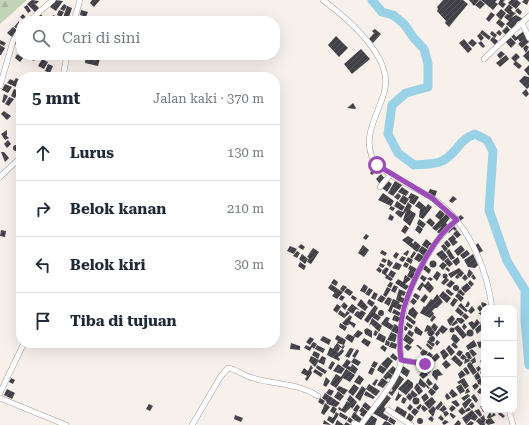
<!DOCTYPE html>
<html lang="id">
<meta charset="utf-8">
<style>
body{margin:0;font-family:"Roboto Serif",serif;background:#f2f2f3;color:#1f2937}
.controls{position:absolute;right:12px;bottom:12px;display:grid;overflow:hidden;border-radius:8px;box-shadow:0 4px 16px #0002}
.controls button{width:36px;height:36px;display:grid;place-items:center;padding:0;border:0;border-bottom:1px solid #e0e1e3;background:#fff;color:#1f2937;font:20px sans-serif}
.stop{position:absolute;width:12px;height:12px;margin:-9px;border:3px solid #9e4bba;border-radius:50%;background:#fff}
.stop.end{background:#9e4bba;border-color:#fff;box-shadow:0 1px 4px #0008}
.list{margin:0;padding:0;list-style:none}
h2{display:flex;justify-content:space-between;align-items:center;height:52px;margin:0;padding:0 16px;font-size:17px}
h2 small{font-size:13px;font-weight:400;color:#747a83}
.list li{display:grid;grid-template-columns:26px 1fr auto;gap:12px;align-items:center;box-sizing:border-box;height:56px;padding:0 16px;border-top:1px solid #e0e1e3}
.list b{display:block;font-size:15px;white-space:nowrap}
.list em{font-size:13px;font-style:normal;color:#747a83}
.icon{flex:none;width:22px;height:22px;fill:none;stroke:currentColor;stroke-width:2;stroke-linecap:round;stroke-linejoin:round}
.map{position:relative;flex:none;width:529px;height:425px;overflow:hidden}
.search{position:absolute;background:#fff;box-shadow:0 4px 16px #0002;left:16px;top:16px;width:264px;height:44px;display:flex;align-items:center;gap:10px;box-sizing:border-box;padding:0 14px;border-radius:16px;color:#747a83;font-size:15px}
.panel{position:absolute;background:#fff;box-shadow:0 4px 16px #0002;left:16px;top:72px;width:264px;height:276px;border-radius:16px}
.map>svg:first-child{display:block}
.forest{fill:url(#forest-firs)}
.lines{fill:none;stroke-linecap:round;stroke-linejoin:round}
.river{stroke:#99d1e7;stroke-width:9}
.building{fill:url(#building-hatch)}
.minor-casing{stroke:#a39c98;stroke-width:6}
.minor{stroke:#fff;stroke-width:5}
.route{stroke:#9e4bba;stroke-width:5}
</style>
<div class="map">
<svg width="529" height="425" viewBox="0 0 529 425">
<defs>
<pattern id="forest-firs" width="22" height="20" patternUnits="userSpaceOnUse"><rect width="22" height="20" fill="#c2d3b8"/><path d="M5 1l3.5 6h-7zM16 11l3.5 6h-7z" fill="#a7b59e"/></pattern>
<pattern id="building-hatch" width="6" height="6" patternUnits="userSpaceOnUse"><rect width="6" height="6" fill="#404046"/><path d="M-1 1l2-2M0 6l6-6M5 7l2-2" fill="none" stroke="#59595e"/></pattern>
</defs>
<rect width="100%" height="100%" fill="#f8f0eb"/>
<path class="forest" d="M 0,0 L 27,0 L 0,24 Z"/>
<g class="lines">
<path class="river" d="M 372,0 L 382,12 L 393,15 L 404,24 L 413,37 L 424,49 L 428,64 L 428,87 L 406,93 L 392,105 L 388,134 L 398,153 L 414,165 C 422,164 434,165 442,161 C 456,155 458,140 475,134 L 487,140 L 493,151 L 489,210 L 507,261 L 525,290 L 525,321 L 529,365"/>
</g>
<g class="building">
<path d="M 32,0 L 39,1 L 36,4 L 34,3 L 39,8 L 35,12 L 27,4 Z"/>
<path d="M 55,0 L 63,1 L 56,11 L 50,7 Z"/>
<path d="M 92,0 L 100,0 L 94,7 L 90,3 Z"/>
<path d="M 443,0 L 463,0 L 468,4 L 449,27 L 445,23 L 446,21 L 437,11 L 438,9 L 437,7 Z"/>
<path d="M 469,0 L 479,0 L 474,6 Z"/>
<path d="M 480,0 L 485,4 L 480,9 L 475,5 Z"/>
<path d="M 481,0 L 497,0 L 495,2 L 498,4 L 493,10 Z"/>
<path d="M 500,0 L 505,0 L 503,2 L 506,4 L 503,8 L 498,4 Z"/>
<path d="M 511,0 L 517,0 L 521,3 L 516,9 L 508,3 Z"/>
<path d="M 524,0 L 529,0 L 527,5 L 522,2 Z"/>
<path d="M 64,4 L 67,6 L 64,11 L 60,9 Z"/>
<path d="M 509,4 L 513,8 L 511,9 L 513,12 L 516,13 L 511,18 L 516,15 L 523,19 L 520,22 L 519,21 L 517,22 L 513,30 L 506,24 L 509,21 L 504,17 L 507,14 L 510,15 L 504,10 Z"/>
<path d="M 27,5 L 31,11 L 28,13 L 24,7 Z"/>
<path d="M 67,6 L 72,8 L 68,20 L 63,18 Z"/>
<path d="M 518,8 L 522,12 L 520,15 L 515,11 Z"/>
<path d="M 501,9 L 506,13 L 501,20 L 496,15 Z"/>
<path d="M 59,10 L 64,12 L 61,17 L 57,15 Z"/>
<path d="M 81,10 L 88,12 L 86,17 L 80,15 Z"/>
<path d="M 491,12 L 495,15 L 489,22 L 486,19 Z"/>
<path d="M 40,13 L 43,17 L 39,21 L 35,21 L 34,19 Z"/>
<path d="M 23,14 L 27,19 L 25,21 L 20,17 Z"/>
<path d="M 53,15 L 67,21 L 55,21 L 52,19 Z"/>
<path d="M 499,19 L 505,24 L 502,28 L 496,23 Z"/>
<path d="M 19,21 L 21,25 L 18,29 L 14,27 Z"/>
<path d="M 507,26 L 510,30 L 506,35 L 502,31 Z"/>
<path d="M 13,27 L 17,30 L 12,37 L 7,33 Z"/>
<path d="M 375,29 L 381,34 L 373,43 L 369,39 L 374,33 L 372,31 Z"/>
<path d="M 482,30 L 491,37 L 489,40 L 480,33 Z"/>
<path d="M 499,30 L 502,33 L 500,36 L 496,33 Z"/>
<path d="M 492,31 L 497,35 L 495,38 L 490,34 Z"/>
<path d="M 524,31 L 529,42 L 522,48 L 518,44 L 525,38 L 520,42 L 518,39 L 515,41 L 510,35 L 513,33 L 516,37 Z"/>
<path d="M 480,33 L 484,38 L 481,41 L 477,36 Z"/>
<path d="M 336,36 L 348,48 L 339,57 L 328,45 Z"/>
<path d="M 493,37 L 498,41 L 495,45 L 490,40 Z"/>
<path d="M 510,37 L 516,43 L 511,48 L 505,41 Z"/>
<path d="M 19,38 L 21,39 L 20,47 L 15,44 Z"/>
<path d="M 464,39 L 472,49 L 468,53 L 459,43 Z"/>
<path d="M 472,39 L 477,43 L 473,47 L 468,43 Z"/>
<path d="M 0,40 L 6,43 L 4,46 L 0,44 Z"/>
<path d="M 481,41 L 485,46 L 483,48 L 478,43 Z"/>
<path d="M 0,45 L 5,48 L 1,55 L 0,55 Z"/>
<path d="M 526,45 L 529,47 L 526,53 L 523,48 Z"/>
<path d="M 361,49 L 370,59 L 352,74 L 344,64 Z"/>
<path d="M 529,50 L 529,62 L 523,56 Z"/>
<path d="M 501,51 L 505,54 L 500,59 L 497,55 Z"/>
<path d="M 516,53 L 520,57 L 516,61 L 522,66 L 519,69 L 513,64 L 515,62 L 511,58 Z"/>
<path d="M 17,54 L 23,58 L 20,62 L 15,58 Z"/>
<path d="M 27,55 L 37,55 L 34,61 L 26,57 Z"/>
<path d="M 86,55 L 101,55 L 98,66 L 85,63 Z"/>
<path d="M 506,55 L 509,59 L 500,67 L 496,63 Z"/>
<path d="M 42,59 L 48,62 L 44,69 L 38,66 Z"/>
<path d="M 48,64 L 53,66 L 50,73 L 45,71 Z"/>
<path d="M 529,65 L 529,76 L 524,70 Z"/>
<path d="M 524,76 L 529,77 L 529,87 L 527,89 L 519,81 Z"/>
<path d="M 16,78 L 20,80 L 16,87 L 7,83 L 10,79 L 14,81 Z"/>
<path d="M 5,84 L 12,87 L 8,93 L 2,90 Z"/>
<path d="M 14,89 L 19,91 L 15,98 L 11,96 Z"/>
<path d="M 526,89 L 529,94 L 526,97 L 522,93 Z"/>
<path d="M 4,94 L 8,96 L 4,103 L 2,102 Z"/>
<path d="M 9,97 L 14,99 L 9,106 L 5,104 Z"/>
<path d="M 353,103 L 356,108 L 355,109 L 347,108 Z"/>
<path d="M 4,111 L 11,116 L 7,120 L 1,114 Z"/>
<path d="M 7,130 L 7,135 L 6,135 L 9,138 L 5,140 L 1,134 Z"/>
<path d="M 8,140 L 11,144 L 7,148 L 4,144 Z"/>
<circle cx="16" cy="148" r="3"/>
<path d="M 1,152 L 4,152 L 9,158 L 5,162 Z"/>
<path d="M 374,169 L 376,171 L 372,175 L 370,173 Z"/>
<path d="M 381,174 L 385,179 L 380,184 L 376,179 Z"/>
<path d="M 387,180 L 392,184 L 387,192 L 381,187 Z"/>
<path d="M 395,181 L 402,185 L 393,196 L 388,193 Z"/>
<path d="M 402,187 L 409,192 L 406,196 L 398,192 Z"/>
<path d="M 430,189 L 437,191 L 435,197 L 428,193 Z"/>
<path d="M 383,193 L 394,201 L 391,206 L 378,200 Z"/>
<path d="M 398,193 L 401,196 L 398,200 L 394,197 Z"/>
<path d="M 411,193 L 419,197 L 414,205 L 409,202 L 410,199 L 408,198 Z"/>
<path d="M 403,195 L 409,199 L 405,205 L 399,201 Z"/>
<path d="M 453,196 L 457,199 L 452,203 L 449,201 Z"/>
<path d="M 397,201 L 405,207 L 402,211 L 394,206 Z"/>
<path d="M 419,201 L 426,207 L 428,204 L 432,207 L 423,219 L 419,217 L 420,209 L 415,206 Z"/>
<path d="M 408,202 L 412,206 L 410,210 L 416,214 L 410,226 L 403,220 L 406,211 L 401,218 L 395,213 L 398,210 L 403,212 Z"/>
<path d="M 391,206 L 395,208 L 393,211 L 389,209 Z"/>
<path d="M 440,210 L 445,214 L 441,219 L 446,214 L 450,218 L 446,223 L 448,226 L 441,235 L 437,232 L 442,226 L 436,231 L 432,228 L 440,220 L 435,216 Z"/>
<path d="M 390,214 L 394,217 L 392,221 L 388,219 Z"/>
<path d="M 461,215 L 464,218 L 460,221 L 458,217 Z"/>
<path d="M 430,218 L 435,223 L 432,227 L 426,222 Z"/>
<path d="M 419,219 L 426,224 L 423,228 L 417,224 Z"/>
<path d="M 405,225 L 409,228 L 405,234 L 401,231 Z"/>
<path d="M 418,225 L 423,229 L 420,234 L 415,230 Z"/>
<path d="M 453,225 L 457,229 L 455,231 L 453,229 L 449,233 L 447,231 Z"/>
<path d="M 1,230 L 6,231 L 5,237 L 0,236 Z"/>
<path d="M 457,230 L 461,235 L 457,238 L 453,234 Z"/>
<path d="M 366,234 L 369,236 L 366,240 L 363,238 Z"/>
<path d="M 453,235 L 456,239 L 455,240 L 458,242 L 453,246 L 448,239 Z"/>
<path d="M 408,236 L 414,240 L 412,242 L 413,244 L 415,241 L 421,246 L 417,252 L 402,240 Z"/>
<path d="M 426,239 L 432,244 L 431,246 L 429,245 L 428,249 L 422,245 Z"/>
<path d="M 447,240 L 451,245 L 448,248 L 444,243 Z"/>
<path d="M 478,243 L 483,251 L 479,253 L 475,246 Z"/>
<path d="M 301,244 L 305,247 L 303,250 L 298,247 Z"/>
<path d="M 444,244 L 448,249 L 445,252 L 441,246 Z"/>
<path d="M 363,245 L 369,250 L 364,257 L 358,253 Z"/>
<path d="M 461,245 L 465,250 L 458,256 L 454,251 Z"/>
<path d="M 290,246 L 297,249 L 294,254 L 287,251 Z"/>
<path d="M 422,246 L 429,251 L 425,257 L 418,251 Z"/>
<path d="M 313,248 L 319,252 L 311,264 L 307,262 L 309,258 L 307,257 Z"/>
<path d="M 449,249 L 455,258 L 451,260 L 446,252 Z"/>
<path d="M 382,250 L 387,253 L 385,256 L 380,253 Z"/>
<path d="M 408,250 L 409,252 L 407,256 L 403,254 Z"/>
<path d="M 442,250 L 448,257 L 443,261 L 436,254 Z"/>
<path d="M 467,250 L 470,254 L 463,259 L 460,255 Z"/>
<path d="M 297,251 L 300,253 L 297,258 L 293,256 Z"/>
<path d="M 414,251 L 416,253 L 412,259 L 410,257 Z"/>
<path d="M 396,252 L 399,254 L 396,259 L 393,256 Z"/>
<path d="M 418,253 L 425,257 L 419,262 L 414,259 Z"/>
<path d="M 302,254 L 308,259 L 305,264 L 299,259 Z"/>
<path d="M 473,254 L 478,265 L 475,268 L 468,267 L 464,260 Z"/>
<path d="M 402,256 L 406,258 L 403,262 L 399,260 Z"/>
<path d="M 408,257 L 413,260 L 411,264 L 406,261 Z"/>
<path d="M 458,257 L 460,262 L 456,266 L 452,261 Z"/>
<path d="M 383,258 L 387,260 L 385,263 L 381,261 Z"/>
<path d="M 448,258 L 453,264 L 449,267 L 444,261 Z"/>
<path d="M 388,259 L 393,263 L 390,267 L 387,265 Z"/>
<circle cx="433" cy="264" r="3.5"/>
<path d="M 300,262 L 306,266 L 304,270 L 298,266 Z"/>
<path d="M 396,262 L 402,265 L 399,270 L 392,268 Z"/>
<path d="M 405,262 L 409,264 L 407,268 L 403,266 Z"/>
<path d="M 443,262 L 447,265 L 443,270 L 439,266 Z"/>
<path d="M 380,263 L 385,265 L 383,268 L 379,266 Z"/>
<path d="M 410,265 L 417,269 L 414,273 L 417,275 L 414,280 L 407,276 L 410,270 L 408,269 Z"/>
<path d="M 425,265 L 431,270 L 429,274 L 423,269 Z"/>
<path d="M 379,267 L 382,270 L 380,273 L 376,270 Z"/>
<path d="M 386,267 L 389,269 L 386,274 L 393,279 L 391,281 L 385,278 L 386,276 L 382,273 L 382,271 Z"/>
<path d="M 447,267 L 450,270 L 449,272 L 445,269 Z"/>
<path d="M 459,268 L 464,273 L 461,277 L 457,275 L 460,277 L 457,279 L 455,277 L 458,273 L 451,278 L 448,274 Z"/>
<path d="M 469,269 L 473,273 L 469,278 L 467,275 Z"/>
<path d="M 391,270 L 396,273 L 393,278 L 388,275 Z"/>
<path d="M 437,271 L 441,274 L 437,281 L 433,277 Z"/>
<circle cx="445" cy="276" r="2.5"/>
<path d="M 465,274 L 468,278 L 465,281 L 462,278 Z"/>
<path d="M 473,274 L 476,278 L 474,280 L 471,277 Z"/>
<path d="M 405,275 L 411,279 L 405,284 L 409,286 L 406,290 L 395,283 L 398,279 L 403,282 Z"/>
<path d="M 422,275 L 427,278 L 424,282 L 420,278 Z"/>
<path d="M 430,277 L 433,279 L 431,281 L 427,279 Z"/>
<path d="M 446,277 L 449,280 L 444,285 L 441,283 Z"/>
<path d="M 334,279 L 338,282 L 336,286 L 331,283 Z"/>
<path d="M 451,280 L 455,283 L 450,288 L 446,285 Z"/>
<path d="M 470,280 L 474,284 L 471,287 L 468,283 Z"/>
<path d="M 428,281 L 434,288 L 430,293 L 423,286 L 420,291 L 417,289 L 422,282 L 425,285 Z"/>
<path d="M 390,282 L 393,283 L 391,288 L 387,286 Z"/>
<path d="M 467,283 L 471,288 L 465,293 L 461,288 Z"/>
<path d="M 331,284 L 338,289 L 335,293 L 328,288 Z"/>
<path d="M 364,284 L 368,287 L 365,293 L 360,291 Z"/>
<path d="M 343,285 L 347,287 L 343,292 L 340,289 Z"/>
<path d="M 394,285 L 398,287 L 395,293 L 391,291 Z"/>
<circle cx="456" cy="288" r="3"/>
<path d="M 387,287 L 391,289 L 386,297 L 383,295 Z"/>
<path d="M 347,288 L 353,292 L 350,296 L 344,292 Z"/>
<path d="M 369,288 L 373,290 L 369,296 L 365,294 Z"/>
<path d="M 338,289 L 343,292 L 337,299 L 332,296 Z"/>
<path d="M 399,289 L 406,292 L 404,296 L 402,295 L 401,297 L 404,298 L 405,304 L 396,300 Z"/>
<path d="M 448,289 L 454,294 L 451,296 L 446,292 L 446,290 Z"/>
<path d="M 460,289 L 465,294 L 463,296 L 457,292 Z"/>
<path d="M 443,291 L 451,298 L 447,303 L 439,296 Z"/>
<path d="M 374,292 L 378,294 L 375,300 L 371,298 Z"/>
<path d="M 415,293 L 420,296 L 418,300 L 413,296 Z"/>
<path d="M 458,293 L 464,298 L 461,302 L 455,296 Z"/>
<path d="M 425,294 L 428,297 L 424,303 L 420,300 Z"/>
<path d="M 437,294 L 443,302 L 437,308 L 435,308 L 432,311 L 434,314 L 430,318 L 420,313 L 424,306 L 425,307 L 431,299 L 433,300 Z"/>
<path d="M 341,295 L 345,297 L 342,301 L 339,299 Z"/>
<path d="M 352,295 L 357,298 L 355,301 L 351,298 Z"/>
<path d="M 381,295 L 386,298 L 382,303 L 377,300 Z"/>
<path d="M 388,297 L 392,299 L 389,306 L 384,303 Z"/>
<path d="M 413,298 L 417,301 L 414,305 L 410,302 Z"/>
<path d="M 454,298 L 458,300 L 453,307 L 450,304 Z"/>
<path d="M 361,299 L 368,307 L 365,311 L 357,305 Z"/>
<path d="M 369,299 L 375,303 L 372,307 L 367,303 Z"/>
<path d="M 393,299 L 400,302 L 399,304 L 402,305 L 400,310 L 393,307 L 391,313 L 388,311 Z"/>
<path d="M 468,301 L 470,304 L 468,307 L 465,307 Z"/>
<path d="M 344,302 L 348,306 L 345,310 L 341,306 Z"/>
<path d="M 482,302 L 487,304 L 484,310 L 481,304 Z"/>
<path d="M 461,303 L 468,311 L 466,312 L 458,306 Z"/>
<path d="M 337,304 L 341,307 L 337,313 L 333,310 Z"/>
<path d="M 352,304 L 360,310 L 356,309 L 353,314 L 347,310 Z"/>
<path d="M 375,305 L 378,308 L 375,313 L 381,317 L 378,321 L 372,317 L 368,323 L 364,320 Z"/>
<path d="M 480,305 L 483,309 L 480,312 L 477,308 Z"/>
<path d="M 472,306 L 475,310 L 471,314 L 468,311 Z"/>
<path d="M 413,307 L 418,313 L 415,319 L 408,314 L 409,310 Z"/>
<path d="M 458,307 L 464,313 L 461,316 L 455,311 Z"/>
<path d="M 394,309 L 401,313 L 399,316 L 392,313 Z"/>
<path d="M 340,310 L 345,314 L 347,311 L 350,313 L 344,318 L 338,314 Z"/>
<path d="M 361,310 L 366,313 L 361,320 L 354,315 L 357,311 L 360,312 Z"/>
<circle cx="381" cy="313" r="3"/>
<path d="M 482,312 L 484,314 L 484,319 L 481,321 L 481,315 L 478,313 Z"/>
<path d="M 465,313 L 469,317 L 466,320 L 462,316 Z"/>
<path d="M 350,315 L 352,317 L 350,321 L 356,324 L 354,328 L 350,324 L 346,326 L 342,323 Z"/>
<path d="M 394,315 L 402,318 L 401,321 L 399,320 L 398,322 L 392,320 Z"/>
<path d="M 407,315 L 416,322 L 414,325 L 405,318 Z"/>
<path d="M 433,315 L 436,317 L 432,322 L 430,320 Z"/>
<path d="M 452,315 L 455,319 L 450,326 L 447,320 Z"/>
<path d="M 386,317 L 390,318 L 388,322 L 394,326 L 391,330 L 381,324 Z"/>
<path d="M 372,318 L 382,326 L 379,332 L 371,324 L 369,326 Z"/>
<path d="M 457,318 L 462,318 L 465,321 L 461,324 L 456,320 Z"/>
<path d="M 477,319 L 480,323 L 473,330 L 468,323 L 472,321 L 474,323 Z"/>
<path d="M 456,320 L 458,323 L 453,326 L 451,325 Z"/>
<path d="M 484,320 L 484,334 L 482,330 L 477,334 L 475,329 L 481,324 L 482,330 L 484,325 L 480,323 Z"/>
<path d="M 407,322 L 413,326 L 411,329 L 406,325 Z"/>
<path d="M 340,323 L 347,327 L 345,331 L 339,327 Z"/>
<path d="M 434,323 L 438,327 L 435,332 L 431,327 Z"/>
<path d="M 464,323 L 467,327 L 464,330 L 462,327 Z"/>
<path d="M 395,324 L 400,328 L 398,334 L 391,331 L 394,326 L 396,327 L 393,325 Z"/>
<path d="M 404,325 L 408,328 L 406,331 L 402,328 Z"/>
<path d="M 427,325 L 430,326 L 435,333 L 432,336 L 429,336 L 427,333 L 428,331 L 424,332 Z"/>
<path d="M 442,325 L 448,329 L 443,334 L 439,331 L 440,333 L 437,337 L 435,334 Z"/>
<path d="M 458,325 L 467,335 L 463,339 L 454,328 Z"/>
<path d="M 416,326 L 423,332 L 421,336 L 415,333 L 414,330 Z"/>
<circle cx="452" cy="330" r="2.5"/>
<path d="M 367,328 L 372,331 L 372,338 L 365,334 L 364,330 Z"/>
<circle cx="470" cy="333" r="3.5"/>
<path d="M 358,330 L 363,333 L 358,338 L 353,336 Z"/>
<path d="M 375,330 L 378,332 L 376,336 L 373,335 Z"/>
<path d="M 409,330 L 414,333 L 412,337 L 407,334 Z"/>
<path d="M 391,332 L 397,335 L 395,342 L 387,340 Z"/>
<path d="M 379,333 L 386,337 L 384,343 L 376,339 Z"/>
<path d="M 348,334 L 355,337 L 352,343 L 345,338 Z"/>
<path d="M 406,334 L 414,340 L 410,345 L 403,340 Z"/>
<path d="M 453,334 L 456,335 L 460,340 L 456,344 L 451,339 Z"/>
<path d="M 337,335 L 346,340 L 344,345 L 337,343 L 338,341 L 335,339 Z"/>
<path d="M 323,336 L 331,340 L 329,345 L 320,340 Z"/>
<circle cx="432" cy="339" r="3"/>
<path d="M 310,337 L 314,339 L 310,345 L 306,342 Z"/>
<path d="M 364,338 L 371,342 L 368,347 L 361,342 Z"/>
<path d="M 386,340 L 390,342 L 389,346 L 385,345 Z"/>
<path d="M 428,340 L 435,344 L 433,347 L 427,342 Z"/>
<path d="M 437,340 L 440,342 L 437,346 L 435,343 Z"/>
<path d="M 474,340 L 477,346 L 468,350 L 466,346 Z"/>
<path d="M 483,341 L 484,347 L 479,348 L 477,342 Z"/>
<path d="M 313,342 L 317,344 L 314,349 L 312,347 L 310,351 L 304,348 L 306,345 L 310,347 Z"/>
<path d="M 391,342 L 397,344 L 396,349 L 389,347 Z"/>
<path d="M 454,342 L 458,347 L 456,349 L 451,345 Z"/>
<path d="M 291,343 L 300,346 L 300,350 L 290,349 Z"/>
<path d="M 337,343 L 342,347 L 343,345 L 345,346 L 343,349 L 338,346 L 340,348 L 338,352 L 335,350 L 341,355 L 338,357 L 340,359 L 339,361 L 327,355 L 330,347 L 333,349 Z"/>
<path d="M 427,343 L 433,348 L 431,350 L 426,345 Z"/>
<path d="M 407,344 L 412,347 L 408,351 L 404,347 Z"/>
<path d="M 317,345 L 325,349 L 323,353 L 315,349 Z"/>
<path d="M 383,345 L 387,348 L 385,352 L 380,348 Z"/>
<path d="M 416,345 L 418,345 L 422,348 L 421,350 Z"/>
<path d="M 449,345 L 455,352 L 451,356 L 446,349 Z"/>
<path d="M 350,348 L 354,349 L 349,358 L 345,356 Z"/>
<path d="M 342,349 L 344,351 L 341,355 L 338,353 Z"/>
<path d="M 357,349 L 359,351 L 355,358 L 352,356 Z"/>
<path d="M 423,349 L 428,352 L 424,358 L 420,353 Z"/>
<path d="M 444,349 L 449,355 L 444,360 L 440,352 Z"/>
<path d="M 472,349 L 477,354 L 473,357 L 469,351 Z"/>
<path d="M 459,350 L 463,352 L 460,357 L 456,354 Z"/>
<path d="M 314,351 L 320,354 L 318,359 L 312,355 Z"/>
<path d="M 429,352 L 433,355 L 428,362 L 424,358 Z"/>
<path d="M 467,352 L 469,352 L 472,358 L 469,360 L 465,354 Z"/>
<path d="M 393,353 L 398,358 L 396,361 L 390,357 Z"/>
<path d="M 437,353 L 440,357 L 435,362 L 431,358 Z"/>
<path d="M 482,353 L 484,353 L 484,358 L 481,359 Z"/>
<path d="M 463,354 L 467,358 L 463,360 L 460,358 Z"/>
<path d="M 455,355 L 463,363 L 460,367 L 451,359 Z"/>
<path d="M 311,356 L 319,360 L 315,367 L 309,361 Z"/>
<path d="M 322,356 L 326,358 L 324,365 L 318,362 Z"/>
<path d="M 388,357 L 393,361 L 387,369 L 381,364 Z"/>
<path d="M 475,357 L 476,362 L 472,364 L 477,372 L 473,375 L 467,366 L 468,363 L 471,362 L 472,364 L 472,362 L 470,361 Z"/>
<path d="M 354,358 L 361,362 L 358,366 L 351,362 Z"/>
<path d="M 347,359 L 351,362 L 348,366 L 351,367 L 352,364 L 358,369 L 355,374 L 342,366 Z"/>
<path d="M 465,359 L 468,359 L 470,361 L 464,364 Z"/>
<path d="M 482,359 L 484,360 L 484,367 L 480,361 Z"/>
<path d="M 446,360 L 451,365 L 446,369 L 442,364 Z"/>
<path d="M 332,361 L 335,363 L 331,370 L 328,368 Z"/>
<path d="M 374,361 L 378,363 L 375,368 L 371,366 Z"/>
<path d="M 338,364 L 345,369 L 341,374 L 333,371 Z"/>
<path d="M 311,365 L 313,368 L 311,370 L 312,373 L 307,381 L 305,379 L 307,376 L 301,373 L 304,368 L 308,371 Z"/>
<path d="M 317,365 L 327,371 L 325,374 L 316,368 Z"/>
<path d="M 380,365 L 387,369 L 383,374 L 377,370 Z"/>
<path d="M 393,366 L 397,370 L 393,375 L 388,371 Z"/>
<path d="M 403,366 L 410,371 L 407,377 L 400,372 Z"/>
<path d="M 426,366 L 431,371 L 428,374 L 424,368 Z"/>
<path d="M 479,366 L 481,369 L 478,372 L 476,368 Z"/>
<path d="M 371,367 L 375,369 L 372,375 L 368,373 Z"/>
<path d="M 466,367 L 470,373 L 467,375 L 463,369 Z"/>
<path d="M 315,369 L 323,374 L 321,377 L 313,372 Z"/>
<path d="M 346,369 L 355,375 L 350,382 L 343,378 L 336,388 L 330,384 L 336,374 L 341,377 Z"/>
<path d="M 424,369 L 428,375 L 423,379 L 419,375 Z"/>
<path d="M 438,369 L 443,375 L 438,376 L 437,381 L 432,375 L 433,371 Z"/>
<path d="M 462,370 L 466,375 L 460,379 L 458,374 Z"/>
<path d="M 484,370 L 484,380 L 480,372 Z"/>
<path d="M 388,371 L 393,376 L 390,379 L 388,378 L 386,380 L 383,377 Z"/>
<path d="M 478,372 L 481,378 L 476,380 L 474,376 Z"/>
<path d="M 359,375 L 364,379 L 360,385 L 354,382 Z"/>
<path d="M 399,375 L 404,379 L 392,396 L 386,391 L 388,389 L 391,392 L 393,390 L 390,388 Z"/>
<path d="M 326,377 L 330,381 L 326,387 L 323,385 Z"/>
<path d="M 11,378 L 15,380 L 13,384 L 9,382 Z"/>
<path d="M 382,378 L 388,382 L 383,388 L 377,385 Z"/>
<path d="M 420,378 L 430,388 L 428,389 L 426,386 L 424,388 L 418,384 Z"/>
<path d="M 428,378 L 433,384 L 429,386 L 426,382 Z"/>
<path d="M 464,378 L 469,386 L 465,389 L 461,383 L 459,384 L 457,382 Z"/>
<path d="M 482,378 L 484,382 L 481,385 L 478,384 L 477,380 Z"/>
<path d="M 376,379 L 378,380 L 375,386 L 372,384 Z"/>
<path d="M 408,379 L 413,383 L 413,387 L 406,395 L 398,389 Z"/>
<path d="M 417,383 L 423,391 L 419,395 L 414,388 Z"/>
<path d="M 435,383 L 439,388 L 436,391 L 432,388 Z"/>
<path d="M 476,383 L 479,386 L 475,390 L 472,386 Z"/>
<path d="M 354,384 L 359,388 L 353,396 L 348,392 Z"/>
<path d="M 369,384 L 380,391 L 376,396 L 366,389 Z"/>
<path d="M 461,384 L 465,391 L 460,394 L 456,387 Z"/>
<path d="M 339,386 L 348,390 L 344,395 L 336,389 Z"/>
<path d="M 362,386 L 366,389 L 360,401 L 355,397 Z"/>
<path d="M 431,388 L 436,392 L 432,396 L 428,392 Z"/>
<path d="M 468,388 L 470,392 L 465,394 L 466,390 Z"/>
<path d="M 480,388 L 483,391 L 480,394 L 477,392 Z"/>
<path d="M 7,389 L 15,393 L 12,399 L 4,395 Z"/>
<path d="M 329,389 L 334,391 L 331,396 L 326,393 Z"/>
<path d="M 452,389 L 458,395 L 453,398 L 449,393 Z"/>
<path d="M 412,390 L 418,395 L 414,398 L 410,394 Z"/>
<path d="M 338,391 L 344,396 L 340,401 L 334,397 Z"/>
<path d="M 366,391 L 375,397 L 373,399 L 364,395 Z"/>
<path d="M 399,391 L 399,394 L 402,395 L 397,401 L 395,400 Z"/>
<path d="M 325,393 L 340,403 L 336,407 L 327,404 L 326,401 L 329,403 L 322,398 Z"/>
<path d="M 409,393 L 413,397 L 410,401 L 406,397 Z"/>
<path d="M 426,393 L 429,398 L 424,402 L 421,397 Z"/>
<path d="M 447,393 L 451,398 L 447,400 L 445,396 Z"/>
<path d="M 468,394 L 470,396 L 464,401 L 461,398 Z"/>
<path d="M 474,394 L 478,400 L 476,403 L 471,397 Z"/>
<path d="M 350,395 L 357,402 L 352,409 L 351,407 L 345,413 L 338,409 L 339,407 L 342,409 L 347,401 L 351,404 L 347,400 Z"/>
<path d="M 387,395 L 391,398 L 384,407 L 386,409 L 383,413 L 389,417 L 387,421 L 371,412 Z"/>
<path d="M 403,397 L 407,399 L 404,404 L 401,402 Z"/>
<path d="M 432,397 L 436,402 L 429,409 L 424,403 Z"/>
<circle cx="416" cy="401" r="3.5"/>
<path d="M 320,398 L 325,401 L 323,405 L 318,402 Z"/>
<path d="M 469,398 L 472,400 L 465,409 L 462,404 Z"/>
<path d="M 456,400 L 460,405 L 457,407 L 451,402 Z"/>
<path d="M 441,401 L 443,404 L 438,410 L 435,408 Z"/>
<path d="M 365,402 L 371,407 L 368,411 L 362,406 Z"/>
<path d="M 472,402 L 475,406 L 472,409 L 469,406 Z"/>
<path d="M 325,403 L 330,407 L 324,415 L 321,413 Z"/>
<path d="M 149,404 L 153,406 L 150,411 L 146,409 Z"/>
<path d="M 357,404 L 360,407 L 356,414 L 362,419 L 359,424 L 351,417 L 354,412 L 357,413 L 353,410 Z"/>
<path d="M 410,404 L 413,407 L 410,411 L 407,408 Z"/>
<path d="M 420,404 L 422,405 L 419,410 L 416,408 Z"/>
<path d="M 423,405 L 428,409 L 424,412 L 421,408 Z"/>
<path d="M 444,405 L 447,409 L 443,412 L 447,411 L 449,414 L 445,417 L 443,412 L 439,410 Z"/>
<path d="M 452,405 L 456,408 L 452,412 L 449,409 Z"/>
<path d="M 333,406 L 337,409 L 334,414 L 330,411 Z"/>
<path d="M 397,406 L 407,412 L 404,419 L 394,413 Z"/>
<path d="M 433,406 L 436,409 L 433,417 L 428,411 Z"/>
<path d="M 480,406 L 482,406 L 486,410 L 483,412 Z"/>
<path d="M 362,407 L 368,412 L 364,417 L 360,415 L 361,412 L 359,411 Z"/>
<path d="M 462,407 L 466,412 L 462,415 L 458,411 Z"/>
<path d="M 469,407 L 471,410 L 466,412 L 465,410 Z"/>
<path d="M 414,408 L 419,411 L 415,416 L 411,412 Z"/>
<path d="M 479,409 L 482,415 L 480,417 L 474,411 Z"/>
<path d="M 472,410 L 478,417 L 475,421 L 471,419 L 466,424 L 462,418 Z"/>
<path d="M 336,412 L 339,414 L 333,424 L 327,420 L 329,416 L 333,418 Z"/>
<path d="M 340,412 L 348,417 L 346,420 L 339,416 Z"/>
<path d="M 490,412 L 492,416 L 493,412 L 496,415 L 488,419 L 487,417 Z"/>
<path d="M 500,412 L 505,416 L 503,418 L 498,414 Z"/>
<path d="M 409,413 L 414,417 L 411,422 L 406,419 Z"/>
<path d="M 450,413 L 451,413 L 456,416 L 453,419 L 450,415 Z"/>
<path d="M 235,415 L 243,418 L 241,422 L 234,419 Z"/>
<path d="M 371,415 L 377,419 L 375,425 L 363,425 Z"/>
<path d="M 441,415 L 444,419 L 442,421 L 438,418 Z"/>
<path d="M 484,415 L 485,419 L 487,419 L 485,420 L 486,424 L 484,421 L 485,425 L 480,425 L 476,421 L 479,418 L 483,421 L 480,418 Z"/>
<path d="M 431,416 L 434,419 L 432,422 L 428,419 Z"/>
<path d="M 349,417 L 354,421 L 352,424 L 347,421 Z"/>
<path d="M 390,417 L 396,421 L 394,425 L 388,421 Z"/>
<path d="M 491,418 L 495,423 L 488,425 L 486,423 L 486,420 Z"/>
<circle cx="420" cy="421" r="3"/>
<path d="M 324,420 L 331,425 L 323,424 Z"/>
<path d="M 337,420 L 344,425 L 346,422 L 351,425 L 335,425 Z"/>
<path d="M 445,420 L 449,422 L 444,425 L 442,423 Z"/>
<path d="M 458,420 L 461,423 L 460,425 L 454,425 Z"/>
<path d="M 385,421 L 388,422 L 392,425 L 382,425 Z"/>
<path d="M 471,421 L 474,423 L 472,425 L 466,425 Z"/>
</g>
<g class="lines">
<g class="minor-casing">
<g id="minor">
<path d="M 323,0 C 348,19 395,58 384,93 C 378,114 363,135 372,157 C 380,174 416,187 432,198 C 467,220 487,268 492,308"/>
<path d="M 29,21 L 53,0"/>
<path d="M 74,21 L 80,0"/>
<path d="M 522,23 L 529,38"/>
<path d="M 484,59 L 529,16"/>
<path d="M 63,77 L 67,55"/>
<path d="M 0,86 L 13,41 L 21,28"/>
<path d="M 0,177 L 21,157"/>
<path d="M 380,187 L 391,174"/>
<path d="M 401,360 L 425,364"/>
<path d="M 0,393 L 24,343"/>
<path d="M 0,398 L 66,425"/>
<path d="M 388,410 L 411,425"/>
<path d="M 509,410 L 513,425"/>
<path d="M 354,423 L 358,425"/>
<path d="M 192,425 L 221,376 L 228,368 C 236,369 244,376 253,378 C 276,385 298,383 318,396"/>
<path d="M 361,425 C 373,408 394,385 400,366 C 403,358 399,350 400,342 C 400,336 401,330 402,324 C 405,291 431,240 457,220"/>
</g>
</g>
<use href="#minor" class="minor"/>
</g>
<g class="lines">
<path class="route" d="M 377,165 L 432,198 L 457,220 C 433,237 412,281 404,308 C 400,325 399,343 401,360 L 425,364"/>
</g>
</svg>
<div class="controls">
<button>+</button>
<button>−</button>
<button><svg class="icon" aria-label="layers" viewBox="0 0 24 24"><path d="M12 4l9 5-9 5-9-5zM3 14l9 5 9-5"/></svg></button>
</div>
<div class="stop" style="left:377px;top:165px"></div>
<div class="stop end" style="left:425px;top:364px"></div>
<div class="search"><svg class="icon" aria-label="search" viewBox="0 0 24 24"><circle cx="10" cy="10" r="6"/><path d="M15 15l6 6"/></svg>Cari di sini</div>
<section class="panel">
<h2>5 mnt<small>Jalan kaki · 370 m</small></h2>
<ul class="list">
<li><svg class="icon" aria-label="ahead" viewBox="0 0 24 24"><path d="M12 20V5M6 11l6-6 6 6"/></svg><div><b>Lurus</b></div><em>130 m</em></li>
<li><svg class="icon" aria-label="right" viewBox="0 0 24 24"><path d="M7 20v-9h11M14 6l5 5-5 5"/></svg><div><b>Belok kanan</b></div><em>210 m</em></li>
<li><svg class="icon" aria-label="left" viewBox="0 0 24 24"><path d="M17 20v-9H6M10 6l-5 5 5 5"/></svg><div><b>Belok kiri</b></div><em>30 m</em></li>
<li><svg class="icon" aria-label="arrive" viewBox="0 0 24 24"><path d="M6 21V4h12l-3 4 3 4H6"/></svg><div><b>Tiba di tujuan</b></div></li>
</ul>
</section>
</div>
